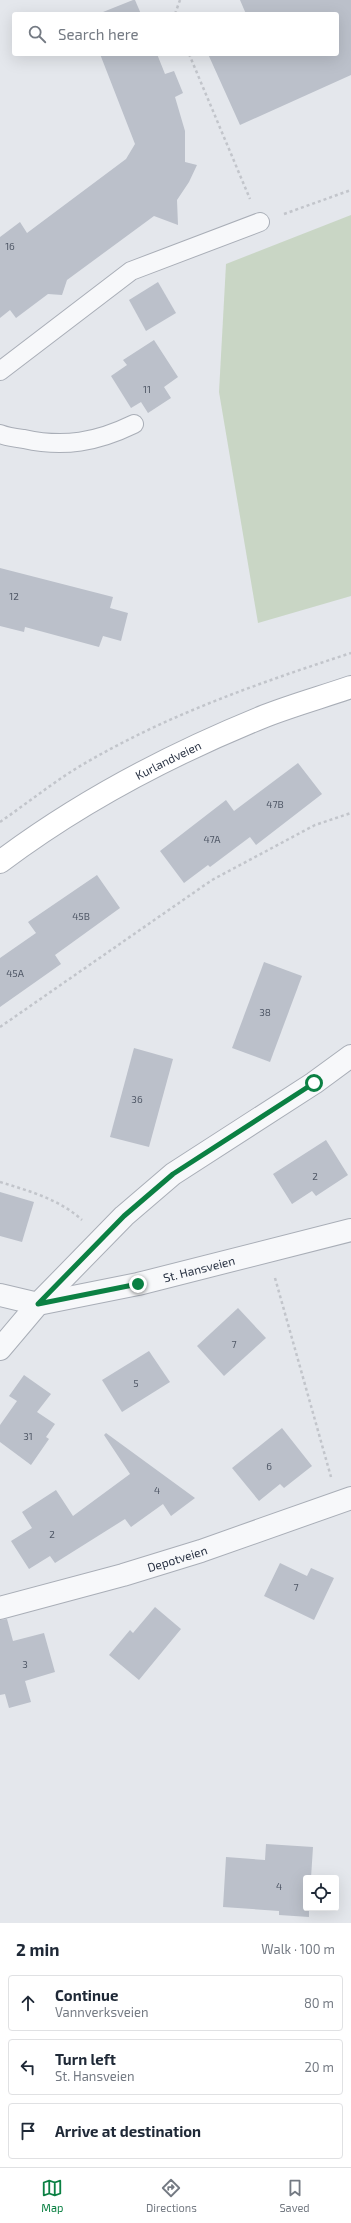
<!DOCTYPE html>
<meta charset="utf-8">
<style>
body{margin:0;font-family:"Exo 2",sans-serif;background:#f6f6f7;color:#1f2937}
.controls{position:absolute;right:12px;bottom:12px;display:grid;overflow:hidden;border-radius:4px;box-shadow:0 4px 16px #0002}
.controls button{width:36px;height:36px;display:grid;place-items:center;padding:0;border:0;border-bottom:1px solid #e0e1e3;background:#fff;color:#1f2937;font:20px sans-serif}
.stop{position:absolute;width:12px;height:12px;margin:-9px;border:3px solid #0b8043;border-radius:50%;background:#fff}
.stop.end{background:#0b8043;border-color:#fff;box-shadow:0 1px 4px #0008}
.list{margin:0;padding:0;list-style:none}
h2{display:flex;justify-content:space-between;align-items:center;height:52px;margin:0;padding:0 16px;font-size:17px}
h2 small{font-size:13px;font-weight:400;color:#747a83}
.list li{display:grid;grid-template-columns:26px 1fr auto;gap:12px;align-items:center;box-sizing:border-box;height:56px;margin:0 8px 8px;padding:0 8px;border:1px solid #e0e1e3;border-radius:4px}
.list b{display:block;font-size:15px;white-space:nowrap}
.list p{margin:0;font-size:13px;white-space:nowrap;color:#747a83}
.list em{font-size:13px;font-style:normal;color:#747a83}
.icon{flex:none;width:22px;height:22px;fill:none;stroke:currentColor;stroke-width:2;stroke-linecap:round;stroke-linejoin:round}
.map{position:relative;flex:none;width:351px;height:1923px;overflow:hidden}
.search{position:absolute;background:#fff;box-shadow:0 4px 16px #0002;left:12px;right:12px;top:12px;height:44px;display:flex;align-items:center;gap:10px;box-sizing:border-box;padding:0 14px;border-radius:4px;color:#747a83;font-size:15px}
.sheet{height:244px;background:#fff}
nav{display:flex;justify-content:space-around;align-items:center;box-sizing:border-box;height:56px;border-top:1px solid #e0e1e3;background:#fff;font-size:11px;color:#747a83}
nav a{display:grid;justify-items:center;gap:2px}
nav .on{color:#0b8043}
.map>svg:first-child{display:block}
.green{fill:#c9d6c5}
.building{fill:#bbc0ca}
.lines{fill:none;stroke-linecap:round;stroke-linejoin:round}
.lane-casing{stroke:#a9aeb7;stroke-width:20}
.street-casing{stroke:#a9aeb7;stroke-width:24}
.secondary-casing{stroke:#a9aeb7;stroke-width:24}
.path{stroke:#c2c5cb;stroke-width:2.5;stroke-dasharray:3 3;stroke-linecap:butt}
.lane{stroke:#f7f8fa;stroke-width:18}
.street{stroke:#f7f8fa;stroke-width:22}
.secondary{stroke:#fff;stroke-width:22}
.route{stroke:#0b8043;stroke-width:5}
.labels{text-anchor:middle;dominant-baseline:central;stroke-width:3;stroke-linejoin:round;paint-order:stroke}
.number-label{font-size:10px;fill:#4f5766}
.street-label{font-size:12px;fill:#2b3445;stroke:#f4f6f9}
</style>
<div class="map">
<svg width="351" height="1923" viewBox="0 0 351 1923">
<rect width="100%" height="100%" fill="#e4e7ec"/>
<path class="green" d="M 351,215 L 351,596 L 258,623 L 219,392 L 226,264 Z"/>
<g class="building">
<path d="M 133,0 L 135,0 L 141,14 L 98,14 Z"/>
<path d="M 240,0 L 351,0 L 351,75 L 240,125 L 208,54 L 337,54 L 337,14 L 246,14 Z"/>
<path d="M 100,54 L 157,54 L 165,74 L 174,71 L 183,93 L 175,97 L 185,131 L 185,162 L 197,165 L 189,182 L 177,200 L 178,225 L 154,216 L 67,280 L 62,295 L 48,294 L 16,318 L 10,310 L 0,318 L 0,237 L 20,222 L 27,233 L 126,159 L 135,144 Z"/>
<path d="M 158,282 L 176,313 L 146,331 L 129,300 Z"/>
<path d="M 154,340 L 178,377 L 164,387 L 171,398 L 148,413 L 141,402 L 131,408 L 111,376 L 127,365 L 123,360 Z"/>
<path d="M 0,568 L 113,597 L 110,608 L 128,613 L 121,641 L 103,636 L 99,647 L 25,627 L 24,632 L 0,626 Z"/>
<path d="M 298,763 L 322,794 L 256,845 L 250,837 L 210,867 L 208,865 L 184,883 L 160,851 L 226,800 L 234,811 Z"/>
<path d="M 97,875 L 120,908 L 55,955 L 61,964 L 0,1007 L 0,958 L 36,933 L 28,922 Z"/>
<path d="M 264,962 L 302,976 L 270,1062 L 232,1048 Z"/>
<path d="M 134,1048 L 173,1059 L 149,1147 L 110,1137 Z"/>
<path d="M 326,1140 L 348,1175 L 316,1196 L 312,1191 L 292,1204 L 273,1174 Z"/>
<path d="M 0,1192 L 34,1202 L 22,1242 L 0,1236 Z"/>
<path d="M 238,1308 L 266,1338 L 224,1376 L 197,1346 Z"/>
<path d="M 149,1351 L 170,1382 L 122,1412 L 102,1380 Z"/>
<path d="M 24,1375 L 51,1394 L 37,1412 L 55,1424 L 46,1437 L 49,1439 L 31,1465 L 0,1442 L 0,1425 L 17,1401 L 9,1396 Z"/>
<path d="M 282,1428 L 312,1466 L 284,1488 L 280,1484 L 259,1501 L 232,1468 Z"/>
<path d="M 106,1433 L 195,1498 L 171,1516 L 163,1504 L 131,1527 L 125,1519 L 55,1563 L 50,1556 L 29,1569 L 11,1541 L 32,1528 L 22,1512 L 56,1490 L 73,1516 L 130,1474 L 104,1435 Z"/>
<path d="M 280,1563 L 307,1576 L 311,1568 L 334,1578 L 314,1620 L 264,1596 Z"/>
<path d="M 155,1607 L 181,1629 L 139,1680 L 109,1655 L 130,1630 L 133,1633 Z"/>
<path d="M 7,1619 L 13,1641 L 44,1633 L 55,1672 L 25,1681 L 31,1702 L 9,1708 L 5,1694 L 0,1695 L 0,1620 Z"/>
<path d="M 266,1844 L 313,1847 L 311,1878 L 306,1878 L 306,1908 L 309,1908 L 309,1917 L 279,1915 L 279,1911 L 223,1907 L 226,1857 L 265,1860 Z"/>
</g>
<g class="lines">
<g class="lane-casing">
<g id="lane">
<path d="M 0,371 L 131,271 L 260,222"/>
<path d="M 0,434 C 7,437 16,438 24,439 C 64,448 97,442 134,424"/>
</g>
</g>
<g class="street-casing">
<g id="street">
<path id="s1" d="M 0,1295 L 38,1304 L 138,1284 L 351,1230"/>
<path d="M 0,1349 L 38,1304 L 124,1216 L 173,1174 L 314,1083 L 351,1056"/>
<path id="s2" d="M 0,1608 L 123,1575 L 201,1551 L 351,1498"/>
</g>
</g>
<g class="secondary-casing">
<g id="secondary">
<path id="s3" d="M 0,862 C 81,801 171,754 265,716 C 293,705 322,697 351,687"/>
</g>
</g>
<g class="path">
<path d="M 175,14 L 180,0"/>
<path d="M 189,54 L 250,199"/>
<path d="M 284,214 L 351,190"/>
<path d="M 0,822 C 29,802 57,779 87,762 C 172,713 259,683 351,653"/>
<path d="M 0,1027 L 212,880 L 315,825 L 351,813"/>
<path d="M 0,1182 C 29,1191 59,1199 82,1220"/>
<path d="M 275,1278 L 331,1477"/>
</g>
<use href="#lane" class="lane"/>
<use href="#street" class="street"/>
<use href="#secondary" class="secondary"/>
</g>
<g class="lines">
<path class="route" d="M 138,1284 L 38,1304 L 124,1216 L 173,1174 L 314,1083"/>
</g>
<g class="labels">
<g class="number-label">
<text x="10" y="246">16</text>
<text x="147" y="389">11</text>
<text x="14" y="596">12</text>
<text x="275" y="804">47B</text>
<text x="212" y="839">47A</text>
<text x="81" y="916">45B</text>
<text x="15" y="973">45A</text>
<text x="265" y="1012">38</text>
<text x="137" y="1099">36</text>
<text x="315" y="1176">2</text>
<text x="234" y="1344">7</text>
<text x="136" y="1383">5</text>
<text x="28" y="1436">31</text>
<text x="269" y="1466">6</text>
<text x="157" y="1490">4</text>
<text x="52" y="1534">2</text>
<text x="296" y="1587">7</text>
<text x="25" y="1664">3</text>
<text x="279" y="1886">4</text>
</g>
<g class="street-label">
<text stroke="none"><textPath href="#s3" startOffset="197">Kurlandveien</textPath></text>
<text stroke="none"><textPath href="#s1" startOffset="204">St. Hansveien</textPath></text>
<text stroke="none"><textPath href="#s2" startOffset="184">Depotveien</textPath></text>
</g>
</g>
</svg>
<div class="controls">
<button><svg class="icon" aria-label="locate" viewBox="0 0 24 24"><circle cx="12" cy="12" r="6"/><path d="M12 2v4M12 18v4M2 12h4M18 12h4"/></svg></button>
</div>
<div class="stop" style="left:314px;top:1083px"></div>
<div class="stop end" style="left:138px;top:1284px"></div>
<div class="search"><svg class="icon" aria-label="search" viewBox="0 0 24 24"><circle cx="10" cy="10" r="6"/><path d="M15 15l6 6"/></svg>Search here</div>
</div>
<section class="sheet">
<h2>2 min<small>Walk · 100 m</small></h2>
<ul class="list">
<li><svg class="icon" aria-label="ahead" viewBox="0 0 24 24"><path d="M12 20V5M6 11l6-6 6 6"/></svg><div><b>Continue</b><p>Vannverksveien</p></div><em>80 m</em></li>
<li><svg class="icon" aria-label="left" viewBox="0 0 24 24"><path d="M17 20v-9H6M10 6l-5 5 5 5"/></svg><div><b>Turn left</b><p>St. Hansveien</p></div><em>20 m</em></li>
<li><svg class="icon" aria-label="arrive" viewBox="0 0 24 24"><path d="M6 21V4h12l-3 4 3 4H6"/></svg><div><b>Arrive at destination</b></div></li>
</ul>
</section>
<nav>
<a class="on"><svg class="icon" aria-label="map" viewBox="0 0 24 24"><path d="M3 6l6-2 6 2 6-2v14l-6 2-6-2-6 2zM9 4v14M15 6v14"/></svg>Map</a>
<a><svg class="icon" aria-label="directions" viewBox="0 0 24 24"><path d="M12 3l9 9-9 9-9-9zM9 14v-3h6M13 9l2 2-2 2"/></svg>Directions</a>
<a><svg class="icon" aria-label="saved" viewBox="0 0 24 24"><path d="M7 4h10v16l-5-4-5 4z"/></svg>Saved</a>
</nav>
